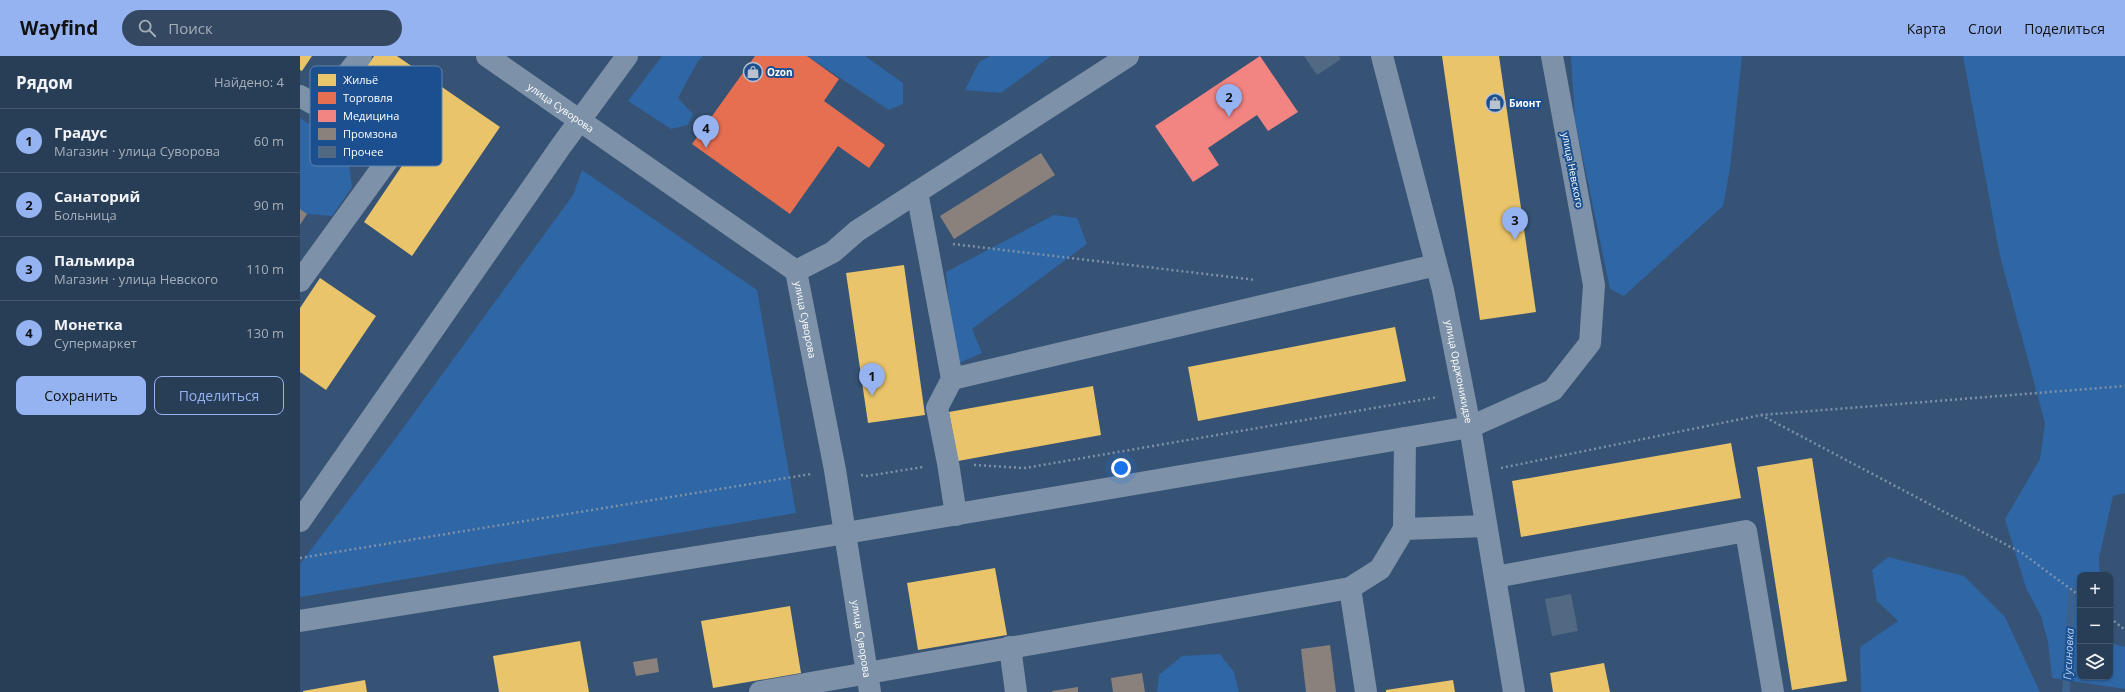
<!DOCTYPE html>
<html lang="ru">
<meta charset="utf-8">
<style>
body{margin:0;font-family:"Open Sans",sans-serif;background:#344961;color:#f1f3f6}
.controls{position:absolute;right:12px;bottom:12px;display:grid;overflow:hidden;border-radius:8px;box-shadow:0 1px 3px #0004}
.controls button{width:36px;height:36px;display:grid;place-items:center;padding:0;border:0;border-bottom:1px solid #44576d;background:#283e57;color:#f1f3f6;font:20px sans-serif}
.you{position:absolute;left:821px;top:412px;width:14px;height:14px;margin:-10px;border:3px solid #fff;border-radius:50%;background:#1a73e8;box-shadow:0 0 0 6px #1a73e833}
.badge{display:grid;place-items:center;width:26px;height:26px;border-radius:50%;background:#95b2f1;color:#111;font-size:13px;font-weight:700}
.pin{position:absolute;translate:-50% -33px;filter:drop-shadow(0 1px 2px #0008)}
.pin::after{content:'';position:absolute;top:21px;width:14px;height:12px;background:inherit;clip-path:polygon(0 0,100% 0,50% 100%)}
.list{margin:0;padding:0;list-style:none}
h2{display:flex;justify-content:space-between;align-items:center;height:52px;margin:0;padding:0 16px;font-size:17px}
h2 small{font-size:13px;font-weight:400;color:#a5aeba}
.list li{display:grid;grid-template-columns:26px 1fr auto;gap:12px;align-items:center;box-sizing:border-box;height:64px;padding:0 16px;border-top:1px solid #44576d}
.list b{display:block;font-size:15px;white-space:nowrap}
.list p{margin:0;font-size:13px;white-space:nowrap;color:#a5aeba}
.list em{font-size:13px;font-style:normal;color:#a5aeba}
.actions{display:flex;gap:8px;padding:12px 16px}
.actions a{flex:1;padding:9px 0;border:1px solid #95b2f1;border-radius:8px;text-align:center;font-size:14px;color:#95b2f1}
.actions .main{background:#95b2f1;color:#111}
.icon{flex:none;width:22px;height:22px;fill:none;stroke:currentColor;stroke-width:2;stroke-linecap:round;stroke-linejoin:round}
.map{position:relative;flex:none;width:1825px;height:636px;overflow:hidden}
header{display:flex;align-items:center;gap:24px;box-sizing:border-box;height:56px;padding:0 20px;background:#95b2f1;color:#111}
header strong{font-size:19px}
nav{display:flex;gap:22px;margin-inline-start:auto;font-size:14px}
.search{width:280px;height:36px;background:#344961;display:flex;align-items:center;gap:10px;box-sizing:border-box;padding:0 14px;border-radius:22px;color:#a5aeba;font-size:15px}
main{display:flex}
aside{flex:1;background:#283e57}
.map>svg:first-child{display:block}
.green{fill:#2f66a5}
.homes{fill:#e9c46a}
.shops{fill:#e76f51}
.health{fill:#f28482}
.industry{fill:#8a817c}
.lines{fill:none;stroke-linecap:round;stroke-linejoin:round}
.stream{stroke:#3b618d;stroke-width:8}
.building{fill:#526984}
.path{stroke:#7d92a8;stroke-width:2.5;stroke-dasharray:2 3;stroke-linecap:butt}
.minor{stroke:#7d92a8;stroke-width:22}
.labels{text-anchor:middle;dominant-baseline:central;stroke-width:4;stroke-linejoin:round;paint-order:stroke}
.poi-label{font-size:10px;font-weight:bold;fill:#fff;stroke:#1b4f8f;text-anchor:start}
.street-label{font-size:10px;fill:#fff;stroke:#1b4f8f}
.water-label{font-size:11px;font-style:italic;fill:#b5d3f5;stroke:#1b4f8f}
.key{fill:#1b4f8f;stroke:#5f84b1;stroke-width:1}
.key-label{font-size:11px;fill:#fff}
</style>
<header>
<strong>Wayfind</strong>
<div class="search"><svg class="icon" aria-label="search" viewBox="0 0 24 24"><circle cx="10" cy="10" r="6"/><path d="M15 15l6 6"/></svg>Поиск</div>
<nav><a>Карта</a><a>Слои</a><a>Поделиться</a></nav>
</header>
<main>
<aside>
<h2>Рядом<small>Найдено: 4</small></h2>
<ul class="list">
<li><span class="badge">1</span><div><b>Градус</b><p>Магазин · улица Суворова</p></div><em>60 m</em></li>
<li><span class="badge">2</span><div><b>Санаторий</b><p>Больница</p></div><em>90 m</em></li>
<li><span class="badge">3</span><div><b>Пальмира</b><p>Магазин · улица Невского</p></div><em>110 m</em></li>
<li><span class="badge">4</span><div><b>Монетка</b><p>Супермаркет</p></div><em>130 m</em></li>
</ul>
<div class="actions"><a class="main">Сохранить</a><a>Поделиться</a></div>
</aside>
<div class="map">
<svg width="1825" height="636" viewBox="0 0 1825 636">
<rect width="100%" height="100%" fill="#365274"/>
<g class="green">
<path d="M 362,0 L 403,0 L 398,5 L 378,42 L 393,58 L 388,69 L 371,73 L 328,45 Z"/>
<path d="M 507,0 L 565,0 L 603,27 L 603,48 L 589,54 Z"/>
<path d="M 690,0 L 751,0 L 701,37 L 665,34 L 679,6 Z"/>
<path d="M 1271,0 L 1442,0 L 1430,113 L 1423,150 L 1324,240 L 1310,233 L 1275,64 Z"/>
<path d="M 1663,0 L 1825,0 L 1825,437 L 1813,440 L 1799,502 L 1800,519 L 1780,519 L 1780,621 L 1810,621 L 1810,587 L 1825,591 L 1825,633 L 1752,622 L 1748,586 L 1741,560 L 1726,532 L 1705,463 L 1740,403 L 1745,367 L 1700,200 Z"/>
<path d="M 0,62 L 47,92 L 52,131 L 32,160 L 7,158 L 0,153 Z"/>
<path d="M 282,114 L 457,234 L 496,457 L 0,541 L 0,508 L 95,383 L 273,139 Z"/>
<path d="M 754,159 L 777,162 L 787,188 L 672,273 L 682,297 L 654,309 L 646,216 Z"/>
<path d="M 1588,501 L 1664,520 L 1705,561 L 1740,636 L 1561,636 L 1560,591 L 1598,565 L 1577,545 L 1572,514 Z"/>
<path d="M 920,598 L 934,616 L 939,636 L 857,636 L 859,619 L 882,600 Z"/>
</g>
<g class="homes">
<path d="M 0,0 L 12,0 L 2,15 L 0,14 Z"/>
<path d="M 74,0 L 97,0 L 200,71 L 112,200 L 64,166 L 116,89 L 46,41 Z"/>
<path d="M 1142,0 L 1199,0 L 1236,256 L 1180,264 Z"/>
<path d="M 604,209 L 625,359 L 568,367 L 546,217 Z"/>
<path d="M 20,222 L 76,260 L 26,334 L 0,316 L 0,252 Z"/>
<path d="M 1095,271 L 1106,325 L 898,365 L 888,311 Z"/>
<path d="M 793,330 L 801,379 L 658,405 L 649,356 Z"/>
<path d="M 1431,387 L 1441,442 L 1221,481 L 1212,425 Z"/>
<path d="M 1512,402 L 1547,625 L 1492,634 L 1457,411 Z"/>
<path d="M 695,512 L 707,579 L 618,594 L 607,527 Z"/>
<path d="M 490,550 L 501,617 L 413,632 L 401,565 Z"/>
<path d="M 280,585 L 289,636 L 199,636 L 193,600 Z"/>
<path d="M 1304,607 L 1310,636 L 1253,636 L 1250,617 Z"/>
<path d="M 65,624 L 67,636 L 3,636 L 3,635 Z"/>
<path d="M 1153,624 L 1155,636 L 1086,636 L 1086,634 Z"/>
</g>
<path class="shops" d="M 455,0 L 507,0 L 539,23 L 524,45 L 585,89 L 569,112 L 538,90 L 490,158 L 392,88 Z"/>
<path class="health" d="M 960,0 L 998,56 L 968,75 L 957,59 L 908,92 L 919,109 L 893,126 L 855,70 Z"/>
<g class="industry">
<path d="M 741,97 L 755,119 L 654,183 L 640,160 Z"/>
<path d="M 0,153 L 7,158 L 0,169 Z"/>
<path d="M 1030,589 L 1036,636 L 1006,636 L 1001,593 Z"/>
<path d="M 357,602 L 359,616 L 336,620 L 333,606 Z"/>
<path d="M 842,617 L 845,636 L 813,636 L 811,622 Z"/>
<path d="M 778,631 L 778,636 L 752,636 L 752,635 Z"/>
</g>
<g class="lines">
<path class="stream" d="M 1766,636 L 1772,535"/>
</g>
<g class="building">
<path d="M 1004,0 L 1039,0 L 1041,3 L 1017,19 Z"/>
<path d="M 1271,538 L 1278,575 L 1252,580 L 1245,543 Z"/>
</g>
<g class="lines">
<g class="path">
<path d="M 653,188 L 956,224"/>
<path d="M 1461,359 L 1722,497 L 1780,540"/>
<path d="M 674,409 L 725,412 L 1138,341"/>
<path d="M 1201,412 L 1461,359 L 1825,330"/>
<path d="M 561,419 L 567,420 L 623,411"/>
<path d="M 0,502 L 511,418"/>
<path d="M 1810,562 L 1824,573"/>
</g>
<g class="minor">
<path id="s1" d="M 187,0 L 496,215 L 535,414 L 570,636"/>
<path id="s2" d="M 1082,0 L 1143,234 L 1170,371 L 1214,636"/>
<path d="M 0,40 L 21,52"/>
<path d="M 617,136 L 652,323 L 637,352 L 648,407 L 656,459"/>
<path d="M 496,215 L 533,196 L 557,175 L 828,0"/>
<path d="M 0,225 L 90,101 L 21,52 L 61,0"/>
<path d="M 652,323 L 1136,209"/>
<path d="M 0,465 L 261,90 L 327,0"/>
<path d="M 1104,473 L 1105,382"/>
<path d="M 1195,521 L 1446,475 L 1473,636"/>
<path d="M 1050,532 L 1066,636"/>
<path d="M 0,565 L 546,477 L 1170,371 L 1253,334 L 1290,287 L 1294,229 L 1252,0"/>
<path d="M 710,591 L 716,636"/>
<path d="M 460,636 L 1050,532 L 1080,513 L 1104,473 L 1186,470"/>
</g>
</g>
<defs>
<g id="shop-ring" transform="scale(1)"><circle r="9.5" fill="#1b4f8f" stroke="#b9c2ce" stroke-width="1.5"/><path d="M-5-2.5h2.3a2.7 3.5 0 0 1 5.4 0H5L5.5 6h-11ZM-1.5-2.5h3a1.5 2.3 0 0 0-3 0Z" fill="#b9c2ce"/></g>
</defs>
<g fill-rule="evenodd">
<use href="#shop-ring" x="453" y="16"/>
<use href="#shop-ring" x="1195" y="47"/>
</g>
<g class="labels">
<g class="poi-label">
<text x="467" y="16">Ozon</text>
<text x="1209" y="47">Бионт</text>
</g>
<g class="street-label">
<text stroke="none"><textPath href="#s1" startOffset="90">улица Суворова</textPath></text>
<text transform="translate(1273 114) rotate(79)">улица Невского</text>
<text stroke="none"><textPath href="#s1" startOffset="426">улица Суворова</textPath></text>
<text stroke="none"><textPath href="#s2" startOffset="325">улица Орджоникидзе</textPath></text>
<text stroke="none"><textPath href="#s1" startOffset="750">улица Суворова</textPath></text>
</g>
<g class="water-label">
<text transform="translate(1768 598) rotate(-87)">Гусиновка</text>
</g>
</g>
<rect x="10" y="10" width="132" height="100" rx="6" class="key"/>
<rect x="18" y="18" width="18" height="12" fill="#e9c46a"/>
<rect x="18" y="36" width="18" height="12" fill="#e76f51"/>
<rect x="18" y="54" width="18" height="12" fill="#f28482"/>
<rect x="18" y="72" width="18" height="12" fill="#8a817c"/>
<rect x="18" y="90" width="18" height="12" fill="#526984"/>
<g class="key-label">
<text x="43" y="28">Жильё</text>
<text x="43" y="46">Торговля</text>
<text x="43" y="64">Медицина</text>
<text x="43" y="82">Промзона</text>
<text x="43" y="100">Прочее</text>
</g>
</svg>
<div class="controls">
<button>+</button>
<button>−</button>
<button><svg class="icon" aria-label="layers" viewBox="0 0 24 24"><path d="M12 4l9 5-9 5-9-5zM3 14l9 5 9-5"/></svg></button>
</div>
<div class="you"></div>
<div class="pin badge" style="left:572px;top:340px">1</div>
<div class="pin badge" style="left:929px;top:61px">2</div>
<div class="pin badge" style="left:1215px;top:184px">3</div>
<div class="pin badge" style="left:406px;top:92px">4</div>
</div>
</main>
